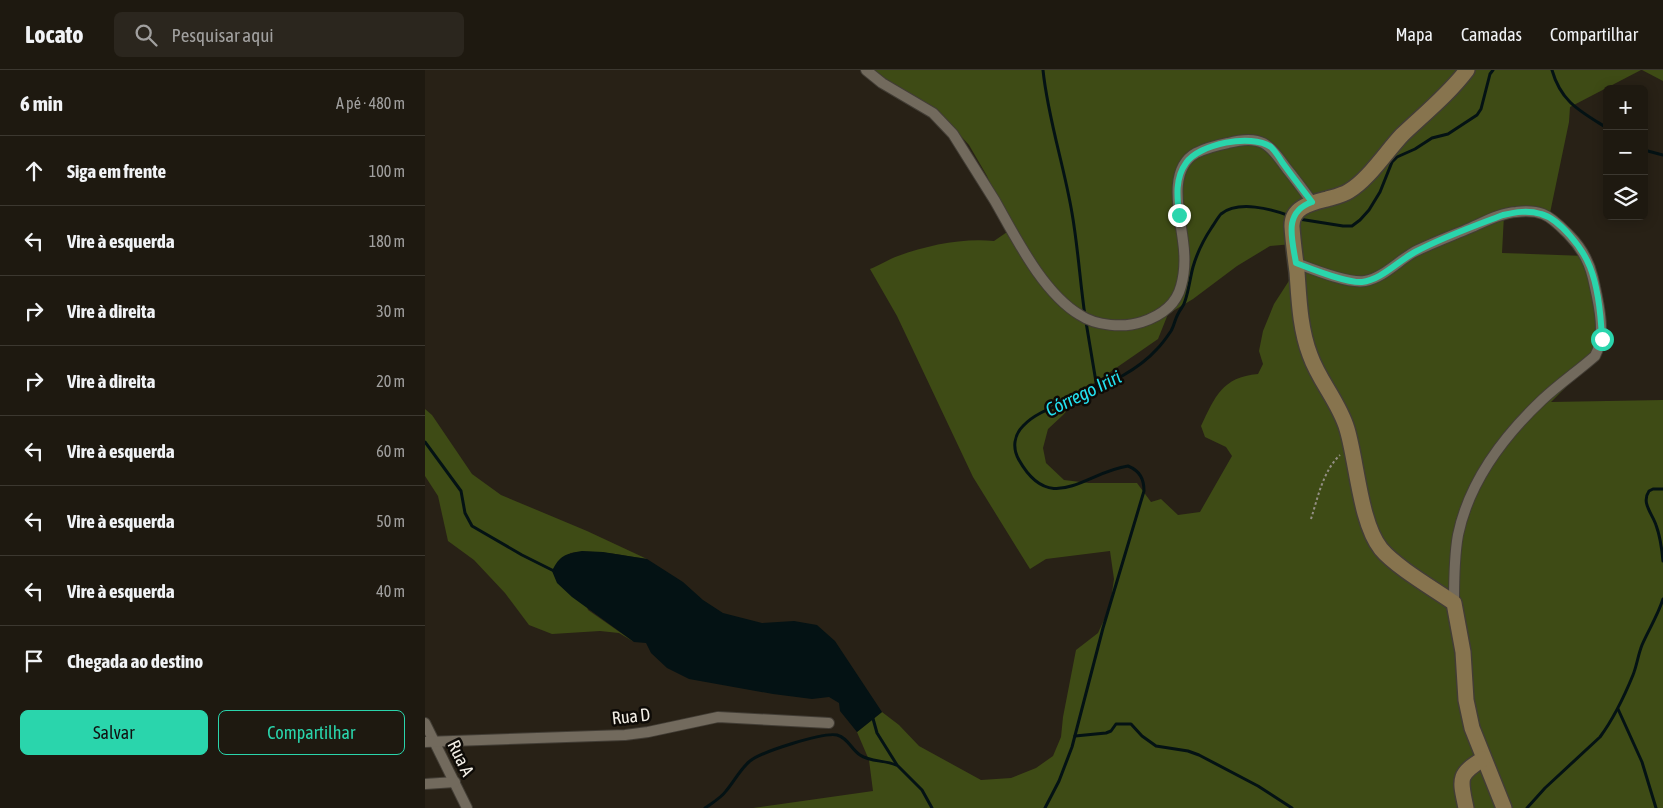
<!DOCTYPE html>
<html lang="pt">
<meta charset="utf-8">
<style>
body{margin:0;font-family:"Asap Condensed",sans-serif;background:#2b261e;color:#f1f3f6}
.controls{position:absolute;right:15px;top:15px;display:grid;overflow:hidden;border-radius:8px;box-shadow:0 2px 12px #0003}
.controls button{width:45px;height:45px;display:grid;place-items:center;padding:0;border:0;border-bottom:1px solid #3c3830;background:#1e1910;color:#f1f3f6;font:25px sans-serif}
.stop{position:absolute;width:15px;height:15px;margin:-11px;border:4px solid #2ad5ac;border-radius:50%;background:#fff}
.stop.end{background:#2ad5ac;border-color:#fff;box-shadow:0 1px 5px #0008}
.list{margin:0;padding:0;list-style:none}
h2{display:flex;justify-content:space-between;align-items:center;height:65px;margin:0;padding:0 20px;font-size:21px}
h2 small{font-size:16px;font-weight:400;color:#a1a09f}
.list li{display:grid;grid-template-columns:32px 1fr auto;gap:15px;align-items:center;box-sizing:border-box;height:70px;padding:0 20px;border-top:1px solid #3c3830}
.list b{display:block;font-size:19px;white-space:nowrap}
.list em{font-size:16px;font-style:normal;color:#a1a09f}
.actions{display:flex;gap:10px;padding:15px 20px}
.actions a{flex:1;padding:11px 0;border:1px solid #2ad5ac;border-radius:8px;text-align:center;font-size:18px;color:#2ad5ac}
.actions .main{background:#2ad5ac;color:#111}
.icon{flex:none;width:28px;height:28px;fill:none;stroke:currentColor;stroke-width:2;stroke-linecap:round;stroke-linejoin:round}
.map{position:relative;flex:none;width:1238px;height:738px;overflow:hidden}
header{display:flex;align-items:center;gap:30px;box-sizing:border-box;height:70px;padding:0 25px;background:#1e1910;border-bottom:1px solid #3c3830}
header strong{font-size:24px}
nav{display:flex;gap:28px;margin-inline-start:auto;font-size:18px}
.search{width:350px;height:45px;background:#2b261e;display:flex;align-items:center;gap:12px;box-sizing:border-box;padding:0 18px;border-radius:8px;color:#a1a09f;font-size:19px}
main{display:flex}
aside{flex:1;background:#1e1910}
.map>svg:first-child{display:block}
.green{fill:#3e4b15;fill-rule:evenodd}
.water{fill:#041214}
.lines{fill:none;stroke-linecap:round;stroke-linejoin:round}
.stream{stroke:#041214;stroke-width:3}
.street-casing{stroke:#423d35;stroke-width:12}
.secondary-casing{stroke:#423d35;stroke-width:18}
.path{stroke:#948f85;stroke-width:2;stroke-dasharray:2.5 2.5;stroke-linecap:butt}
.street{stroke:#726a5d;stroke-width:10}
.secondary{stroke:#87744e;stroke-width:15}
.route{stroke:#2ad5ac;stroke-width:6}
.labels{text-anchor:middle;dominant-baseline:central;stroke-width:5;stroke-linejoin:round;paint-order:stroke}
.street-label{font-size:18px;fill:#f3efe7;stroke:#0e0b07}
.water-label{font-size:19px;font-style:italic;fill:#23e2f1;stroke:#0e0b07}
</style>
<header>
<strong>Locato</strong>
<div class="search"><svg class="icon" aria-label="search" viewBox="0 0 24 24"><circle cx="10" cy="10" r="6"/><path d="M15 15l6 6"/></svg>Pesquisar aqui</div>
<nav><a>Mapa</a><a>Camadas</a><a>Compartilhar</a></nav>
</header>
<main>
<aside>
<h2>6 min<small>A pé · 480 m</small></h2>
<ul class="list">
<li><svg class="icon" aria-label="ahead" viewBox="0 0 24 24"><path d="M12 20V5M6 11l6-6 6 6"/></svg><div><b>Siga em frente</b></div><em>100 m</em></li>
<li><svg class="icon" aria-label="left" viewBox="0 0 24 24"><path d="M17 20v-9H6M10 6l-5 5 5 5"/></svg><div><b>Vire à esquerda</b></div><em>180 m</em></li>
<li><svg class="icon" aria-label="right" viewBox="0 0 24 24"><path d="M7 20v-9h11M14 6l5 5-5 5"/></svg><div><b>Vire à direita</b></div><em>30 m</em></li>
<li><svg class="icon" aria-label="right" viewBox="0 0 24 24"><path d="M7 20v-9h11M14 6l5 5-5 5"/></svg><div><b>Vire à direita</b></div><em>20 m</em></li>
<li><svg class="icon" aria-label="left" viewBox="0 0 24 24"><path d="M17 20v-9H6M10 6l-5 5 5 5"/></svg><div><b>Vire à esquerda</b></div><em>60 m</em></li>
<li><svg class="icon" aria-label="left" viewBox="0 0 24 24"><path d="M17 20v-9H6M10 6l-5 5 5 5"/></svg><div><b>Vire à esquerda</b></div><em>50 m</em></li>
<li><svg class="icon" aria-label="left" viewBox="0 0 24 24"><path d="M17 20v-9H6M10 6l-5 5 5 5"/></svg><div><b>Vire à esquerda</b></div><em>40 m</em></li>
<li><svg class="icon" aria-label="arrive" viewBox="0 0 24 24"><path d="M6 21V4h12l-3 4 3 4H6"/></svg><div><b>Chegada ao destino</b></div></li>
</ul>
<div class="actions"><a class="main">Salvar</a><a>Compartilhar</a></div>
</aside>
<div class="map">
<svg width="1238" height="738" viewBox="0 0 1238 738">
<rect width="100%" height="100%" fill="#282116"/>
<g class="green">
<path d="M 447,0 L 1216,0 L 1145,37 L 1144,52 L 1125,143 L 1079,145 L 1077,183 L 1161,186 L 1179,264 L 1168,290 L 1126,332 L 1238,330 L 1238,738 L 328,738 L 448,721 L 444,690 L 432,662 L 457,642 L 474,655 L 494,676 L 556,710 L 586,708 L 611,698 L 628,686 L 636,667 L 638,647 L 651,580 L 673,563 L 685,537 L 689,509 L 685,481 L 621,489 L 605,499 L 548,407 L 472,246 L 445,199 C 455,195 464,189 473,186 C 504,175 537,168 569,171 L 585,160 L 562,106 L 544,75 L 511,39 L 466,21 ZM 868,174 L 869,203 L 849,234 L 838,261 L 834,281 L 838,294 L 833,304 C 797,307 790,327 776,356 L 780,367 L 801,377 L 807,386 L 775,442 L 753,445 L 736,429 L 726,432 L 712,413 L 664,413 L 639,410 L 621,393 L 618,378 L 623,359 L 638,345 L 662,318 L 733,269 L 743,244 L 768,229 L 812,196 L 845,176 Z"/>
<path d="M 1217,0 L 1238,0 L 1238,11 Z"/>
<path d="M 0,339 L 7,345 L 47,404 L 76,425 L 162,461 L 222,489 C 196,485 171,479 145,483 L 163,540 L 209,572 L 194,563 L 175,561 L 127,564 L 104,555 L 80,523 L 49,490 L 23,471 L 13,426 L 0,406 Z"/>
</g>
<path class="water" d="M 157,481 L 178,482 L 222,489 L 258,512 L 278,530 L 298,543 L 337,553 L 369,551 L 392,555 L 410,571 L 457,642 L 432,662 L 415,641 L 414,633 L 404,627 L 387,629 L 348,624 L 264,609 L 242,598 L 226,583 L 221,573 L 209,572 L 147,527 L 132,513 L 127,501 C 135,485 140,484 157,481 Z"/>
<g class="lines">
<g class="stream">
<path d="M 618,0 C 623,49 639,95 647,143 C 653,177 655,212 660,246"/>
<path d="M 1127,0 C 1136,32 1155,41 1182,58"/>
<path d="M 1219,80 L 1238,85"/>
<path d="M 874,149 L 918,156 L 927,156 L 935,150 L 944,140 L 955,122 L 967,92 L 972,87 L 990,79 L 1007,68 L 1023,64 L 1052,45 L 1056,39 L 1065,4 L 1068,0"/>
<path d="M 661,252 L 672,318"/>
<path d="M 0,372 L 36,421 L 40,443 L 47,456 L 97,485 L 129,501"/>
<path d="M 1238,419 L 1228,419 L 1224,421 C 1216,433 1227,443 1231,455 C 1235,466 1237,480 1238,491"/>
<path d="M 1193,639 L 1217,692 L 1231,738"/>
<path d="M 447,645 L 452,663 L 472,695 L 497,720 L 507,738"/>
<path d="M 650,666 L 681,663 L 686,661 L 691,654 L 706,654 L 717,666 L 731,676 L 763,681 L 774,685 L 833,716 L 867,738"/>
<path d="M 280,738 C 287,733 296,728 301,721 C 309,712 315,699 325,691 C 336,682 398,662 412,665 C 423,668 426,679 435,685 C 445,692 460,690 471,695"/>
<path d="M 620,738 L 634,711 L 647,677 L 678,558 L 719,421 C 719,409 715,401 703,396 C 660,402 626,447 594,390 C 587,378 589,365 598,356 C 609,344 626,338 641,332 C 672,318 709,305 732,279 C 737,274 742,267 746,261 C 749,256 750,249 753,244 C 755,239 759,236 760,231 C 764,220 765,208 768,197 C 772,183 779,169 787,157 C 790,153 793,147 796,144 C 813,130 847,139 865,146"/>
<path d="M 1102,738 L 1120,718 L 1175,667 C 1189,648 1199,627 1208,605 C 1212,595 1213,585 1217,575 C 1224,559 1233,545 1238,529"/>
</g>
<g class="street-casing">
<g id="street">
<path d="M 441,0 L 457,13 L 508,43 L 528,64 C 542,86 556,109 570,131 C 591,168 618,223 655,245 C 671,256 699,258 717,252 C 735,246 751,236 756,216 C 760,202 760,185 758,171 C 755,145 742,99 771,83 C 781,78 793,75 803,73 C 837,64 844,74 862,99 C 871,110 879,121 887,132"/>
<path d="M 871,193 C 887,199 923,214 940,211 C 958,208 973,191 989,182 C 1007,173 1026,166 1045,158 C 1059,152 1075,143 1091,142 C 1099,141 1110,141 1118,144 C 1128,148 1137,158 1144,165 C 1156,177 1164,191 1168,208 C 1173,231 1182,264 1170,286 C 1153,301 1134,314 1117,330 C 1079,366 1044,412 1033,465 C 1029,487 1029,511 1029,533"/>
<path d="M 0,653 L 42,738"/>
<path d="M 0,672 L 200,665 L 223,662 L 293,647 L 404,653"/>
<path d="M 0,714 L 30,712"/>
</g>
</g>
<g class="secondary-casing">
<g id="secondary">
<path d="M 1042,0 C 1023,25 999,44 977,65 C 961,82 943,110 924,121 C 918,125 909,127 902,129 C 886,133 866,137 867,157 C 868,172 870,187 872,202 C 874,230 875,259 885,285 C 894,311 914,332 922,359 C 932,392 935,453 956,479 C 971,497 1009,519 1029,533 L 1038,582 L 1041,630 L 1047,658 L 1079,738"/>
<path d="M 1041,738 C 1035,709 1032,705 1058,689"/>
</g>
</g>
<path class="path" d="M 886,449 C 893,427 898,401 915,385"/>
<use href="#street" class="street"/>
<use href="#secondary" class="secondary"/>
</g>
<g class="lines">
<path class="route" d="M 754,145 C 752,127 750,108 761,93 C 774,74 826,63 846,77 C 850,81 854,87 857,92 C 867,106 877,119 887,132 C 858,142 867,169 871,193 C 887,199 921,213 937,212 C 956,210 973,191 990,182 C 1018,167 1049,156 1078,145 C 1091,142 1103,140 1116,144 C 1135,149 1158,179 1165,197 C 1173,217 1176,247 1177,269"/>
</g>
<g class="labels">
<g class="street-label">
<text transform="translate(206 646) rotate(-6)">Rua D</text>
<text transform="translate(36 688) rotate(64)">Rua A</text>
</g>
<g class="water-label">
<text transform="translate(658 323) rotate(-26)">Córrego Iriri</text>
</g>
</g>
</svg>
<div class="controls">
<button>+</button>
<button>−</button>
<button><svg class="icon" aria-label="layers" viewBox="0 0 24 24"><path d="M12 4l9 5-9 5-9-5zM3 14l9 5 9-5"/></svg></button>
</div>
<div class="stop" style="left:1177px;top:269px"></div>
<div class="stop end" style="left:754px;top:145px"></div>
</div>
</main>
